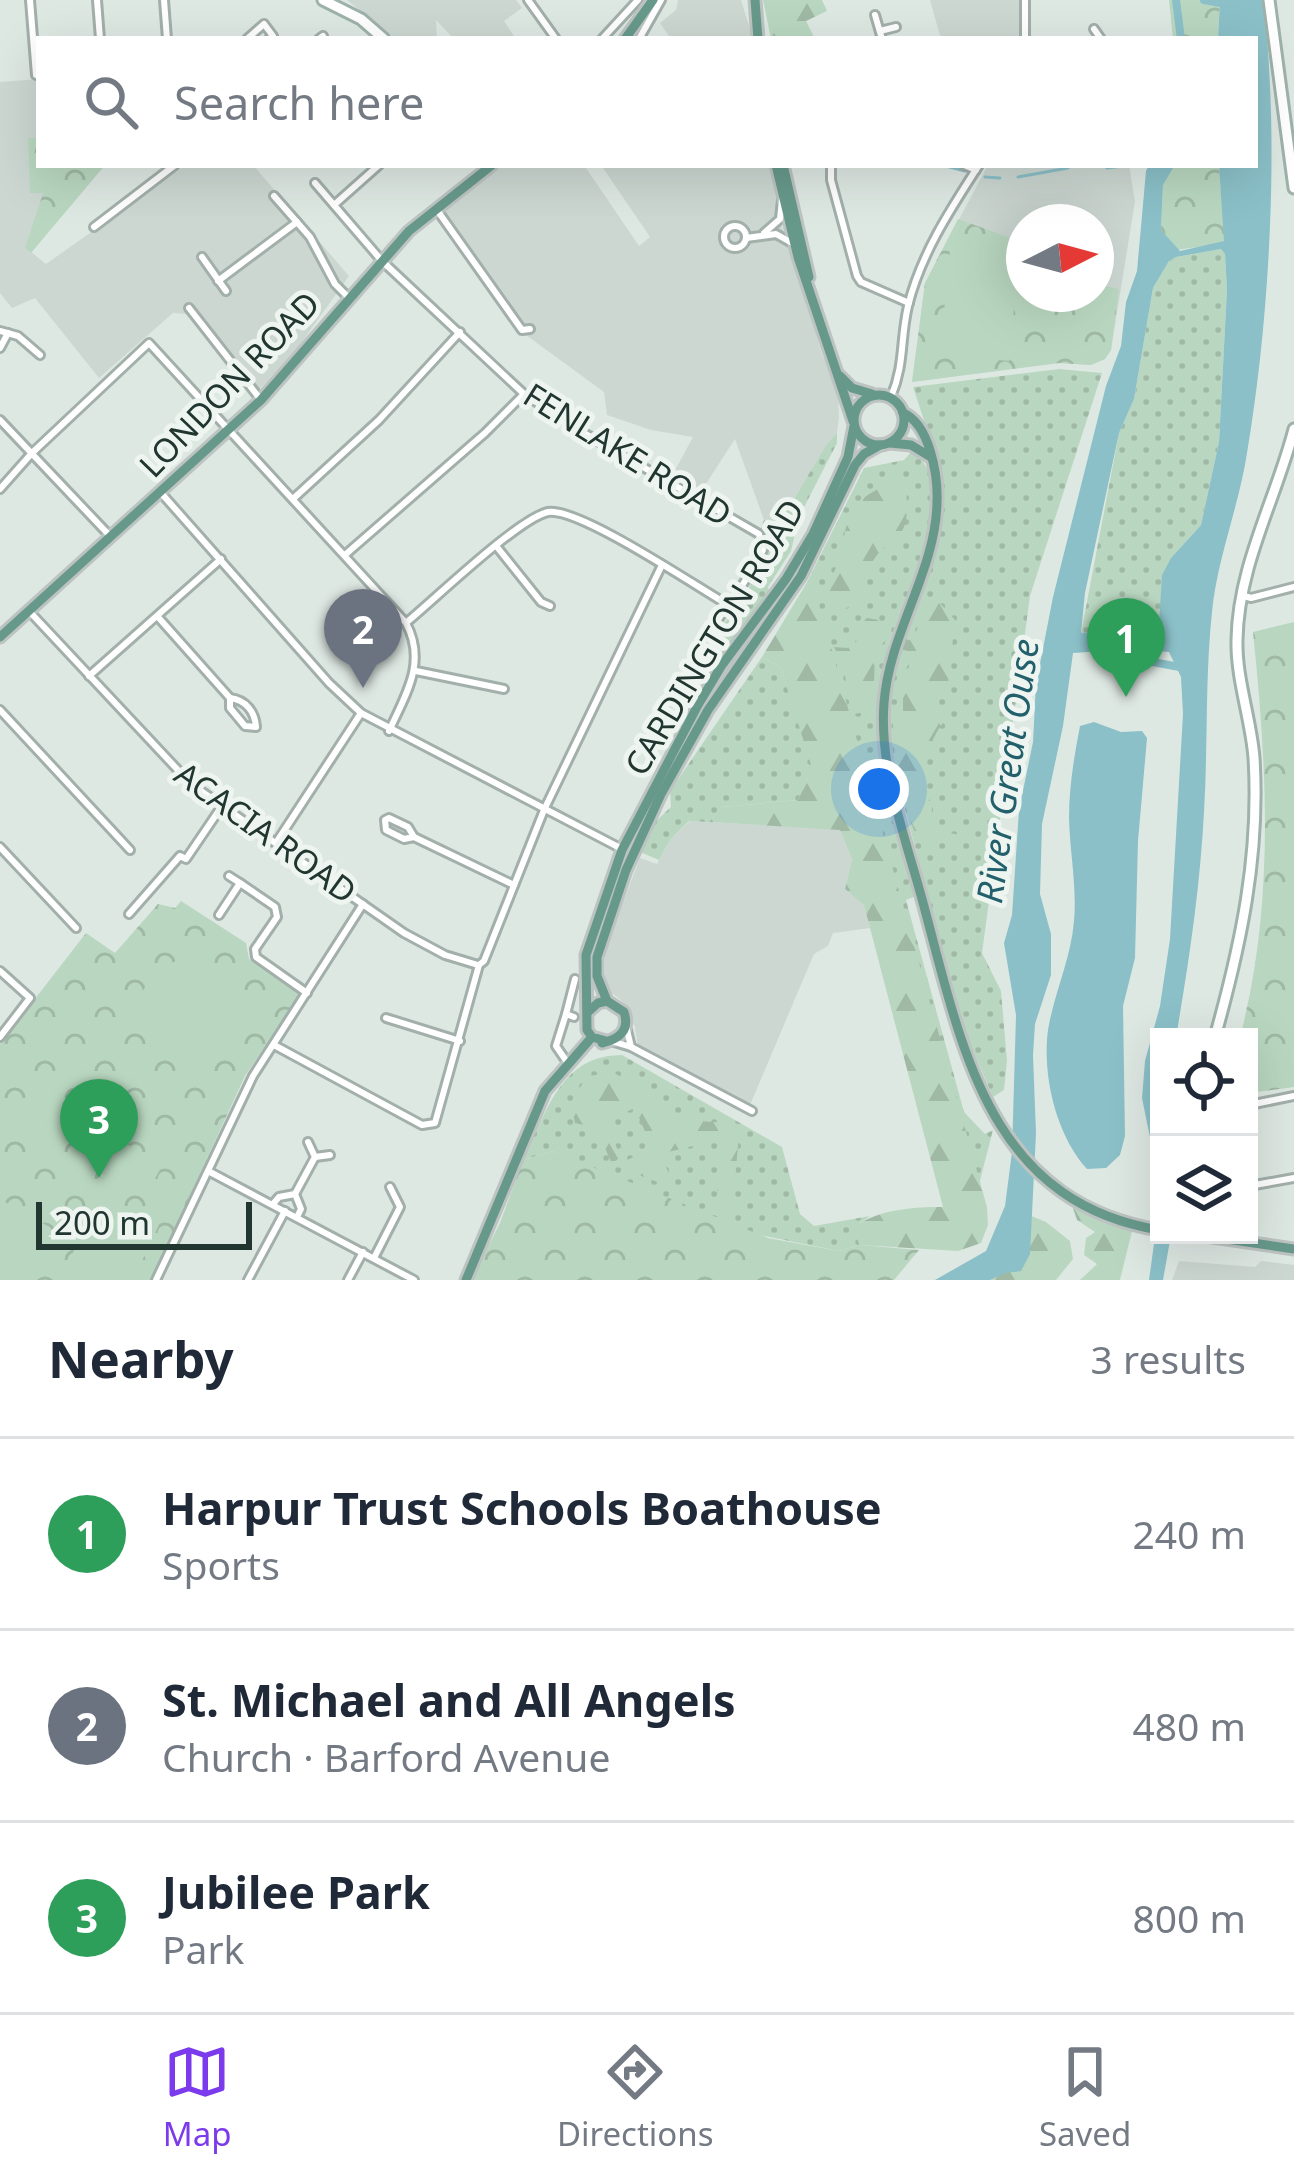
<!DOCTYPE html>
<meta charset="utf-8">
<style>
body{margin:0;font-family:"Noto Sans",sans-serif;background:#f2f2f3;color:#1f2937}
.controls{position:absolute;right:36px;bottom:36px;display:grid;overflow:hidden;border-radius:0px;box-shadow:0 12px 48px #0002}
.controls button{width:108px;height:108px;display:grid;place-items:center;padding:0;border:0;border-bottom:3px solid #e0e1e3;background:#fff;color:#1f2937;font:60px sans-serif}
.compass{position:absolute;left:1006px;top:204px;width:108px;height:108px;border-radius:50%;background:#fff;box-shadow:0 12px 48px #0002;rotate:84deg}
.scale{position:absolute;left:36px;bottom:30px;width:216px;box-sizing:border-box;padding-left:12px;border:6px solid #213630;border-top:0;font-size:33px;line-height:42px;white-space:nowrap;color:#213630;-webkit-text-stroke:9px #eef5f1;paint-order:stroke}
.you{position:absolute;left:879px;top:789px;width:42px;height:42px;margin:-30px;border:9px solid #fff;border-radius:50%;background:#1a73e8;box-shadow:0 0 0 18px #1a73e833}
.badge{display:grid;place-items:center;width:78px;height:78px;border-radius:50%;background:#7c3aed;color:#fff;font-size:39px;font-weight:700}
.pin{position:absolute;translate:-50% -99px;filter:drop-shadow(0 3px 6px #0008)}
.pin::after{content:'';position:absolute;top:63px;width:42px;height:36px;background:inherit;clip-path:polygon(0 0,100% 0,50% 100%)}
.list{margin:0;padding:0;list-style:none}
h2{display:flex;justify-content:space-between;align-items:center;height:156px;margin:0;padding:0 48px;font-size:51px}
h2 small{font-size:39px;font-weight:400;color:#747a83}
.list li{display:grid;grid-template-columns:78px 1fr auto;gap:36px;align-items:center;box-sizing:border-box;height:192px;padding:0 48px;border-top:3px solid #e0e1e3}
.list b{display:block;font-size:45px;white-space:nowrap}
.list p{margin:0;font-size:39px;white-space:nowrap;color:#747a83}
.list em{font-size:39px;font-style:normal;color:#747a83}
.icon{flex:none;width:66px;height:66px;fill:none;stroke:currentColor;stroke-width:2;stroke-linecap:round;stroke-linejoin:round}
.map{position:relative;flex:none;width:1294px;height:1280px;overflow:hidden}
.search{position:absolute;background:#fff;box-shadow:0 12px 48px #0002;left:36px;right:36px;top:36px;height:132px;display:flex;align-items:center;gap:30px;box-sizing:border-box;padding:0 42px;border-radius:0px;color:#747a83;font-size:45px}
.sheet{height:732px;background:#fff}
nav{display:flex;justify-content:space-around;align-items:center;box-sizing:border-box;height:168px;border-top:3px solid #e0e1e3;background:#fff;font-size:33px;color:#747a83}
nav a{display:grid;justify-items:center;gap:6px}
nav .on{color:#7c3aed}
.map>svg:first-child{display:block}
.built{fill:#ccd7d2;fill-rule:evenodd}
.grass{fill:url(#grass-dots)}
.forest{fill:url(#forest-firs)}
.park{fill:url(#park-crowns)}
.garden{fill:#b9d7c0}
.water{fill:#8bc0c8;fill-rule:evenodd}
.lines{fill:none;stroke-linecap:round;stroke-linejoin:round}
.stream{stroke:#8bc0c8;stroke-width:3}
.canal{stroke:#8bc0c8;stroke-width:8}
.street-casing{stroke:#a2afaa;stroke-width:12}
.secondary-casing{stroke:#9eb2ab;stroke-width:15}
.primary-casing{stroke:#bcc3c1;stroke-width:15}
.street{stroke:#fff;stroke-width:6}
.secondary{stroke:#fff;stroke-width:9}
.primary{stroke:#67998b;stroke-width:9}
.labels{text-anchor:middle;dominant-baseline:central;stroke-width:10;stroke-linejoin:round;paint-order:stroke}
.street-label{font-size:33px;fill:#213630;stroke:#eef5f1}
.water-label{font-size:36px;font-style:italic;fill:#22606b;stroke:#eef5f1}
</style>
<div class="map">
<svg width="1294" height="1280" viewBox="0 0 1294 1280">
<defs>
<pattern id="grass-dots" width="8" height="8" patternUnits="userSpaceOnUse" patternTransform="scale(3)"><rect width="8" height="8" fill="#b9d7c0"/><path d="M2 2h.1M6 6h.1" fill="none" stroke="#9fb9a5" stroke-width="1.8" stroke-linecap="round"/></pattern>
<pattern id="forest-firs" width="22" height="20" patternUnits="userSpaceOnUse" patternTransform="scale(3)"><rect width="22" height="20" fill="#b9d7c0"/><path d="M5 1l3.5 6h-7zM16 11l3.5 6h-7z" fill="#9fb9a5"/></pattern>
<pattern id="park-crowns" width="20" height="18" patternUnits="userSpaceOnUse" patternTransform="scale(3)"><rect width="20" height="18" fill="#b9d7c0"/><path d="M2 6a3 3 0 1 1 6 0M12 15a3 3 0 1 1 6 0" fill="none" stroke="#9fb9a5"/></pattern>
</defs>
<rect width="100%" height="100%" fill="#dee8e3"/>
<g class="built">
<path d="M 347,0 L 516,0 L 522,8 L 504,21 L 516,39 L 454,39 L 436,20 L 437,39 L 396,39 Z"/>
<path d="M 678,0 L 741,0 L 753,39 L 671,39 L 660,23 L 676,10 Z"/>
<path d="M 930,0 L 1020,0 L 1022,21 L 1018,39 L 941,39 Z"/>
<path d="M 39,79 L 39,165 L 105,165 L 31,252 L 46,264 L 186,165 L 253,165 L 349,276 L 297,349 L 253,396 L 187,314 L 173,313 L 99,378 L 35,298 L 12,308 L 0,293 L 0,82 Z"/>
<path d="M 504,165 L 584,165 L 639,246 L 650,237 L 601,165 L 773,165 L 778,218 L 790,245 L 822,355 L 838,390 L 839,418 L 837,432 L 826,445 L 782,519 L 764,520 L 735,439 L 700,493 L 672,476 L 693,437 L 651,430 L 607,415 L 604,392 L 526,335 L 524,325 L 441,209 Z"/>
<path d="M 988,165 L 1129,165 L 1135,201 L 1111,350 L 1105,359 L 1091,365 L 1059,363 L 912,382 L 925,283 ZM 1024,222 L 1096,222 L 1096,294 L 1024,294 Z"/>
<path d="M 690,821 L 840,829 L 852,859 L 845,889 L 864,904 L 870,928 L 833,933 L 828,946 L 814,954 L 750,1105 L 638,1047 L 635,1027 L 621,1000 L 605,988 L 605,949 L 640,858 L 657,864 L 670,840 Z"/>
<path d="M 1179,1261 L 1255,1267 L 1261,1261 L 1294,1265 L 1294,1280 L 1172,1280 Z"/>
</g>
<g class="grass">
<path d="M 1221,249 L 1225,253 L 1227,290 L 1219,442 L 1201,525 L 1171,558 L 1160,624 L 1081,633 L 1119,433 L 1134,399 L 1153,288 L 1169,261 L 1176,257 Z"/>
<path d="M 1059,369 L 1102,373 L 1030,596 L 982,953 L 1001,991 L 1007,1061 L 1004,1090 L 993,1097 L 963,1027 L 889,749 L 887,722 L 895,656 L 942,508 L 941,472 L 913,387 Z"/>
<path d="M 837,432 L 837,443 L 799,517 L 791,551 L 768,587 L 769,591 L 726,652 L 712,655 L 706,647 L 709,637 L 736,611 L 770,550 L 761,528 L 764,520 L 782,519 L 826,445 Z"/>
<path d="M 912,451 C 965,486 898,605 887,651 C 867,736 895,814 916,896 L 906,900 L 964,1112 L 985,1134 L 993,1130 L 976,1196 L 806,584 L 864,468 L 904,460 Z"/>
<path d="M 762,657 L 781,668 L 813,767 L 798,800 L 722,807 L 709,822 L 689,821 L 670,840 L 659,860 L 640,852 L 655,822 L 671,807 L 670,791 Z"/>
<path d="M 622,1055 L 782,1147 L 800,1214 L 814,1226 L 870,1216 L 853,1228 L 860,1245 L 839,1251 L 714,1226 L 553,1151 L 523,1160 C 546,1115 559,1055 622,1055 Z"/>
</g>
<g class="forest">
<path d="M 763,0 L 822,0 L 827,11 L 806,21 L 815,39 L 771,39 Z"/>
<path d="M 893,480 L 906,489 C 912,551 889,528 870,567 C 866,576 865,589 863,598 L 840,612 L 825,605 L 823,588 C 849,562 837,524 860,501 C 869,493 882,487 893,480 Z"/>
<path d="M 806,584 L 814,586 L 987,1207 L 988,1225 L 981,1243 L 958,1251 L 860,1245 L 852,1228 C 879,1209 912,1207 943,1207 L 864,905 L 845,889 L 852,859 L 840,830 L 709,822 L 722,807 L 798,800 L 812,768 L 781,668 L 762,657 Z"/>
<path d="M 918,594 L 937,600 L 955,620 L 948,684 L 940,688 L 933,716 L 941,718 L 942,724 C 932,737 922,765 925,782 C 927,792 931,800 932,811 L 927,822 L 931,830 L 978,838 L 978,842 L 935,842 L 924,847 C 905,824 892,754 893,723 L 903,720 L 903,681 L 913,664 L 910,662 L 902,676 L 892,675 L 895,664 L 908,651 L 899,649 L 915,635 L 918,626 L 911,610 Z"/>
<path d="M 867,618 L 878,620 L 886,639 L 875,655 L 873,711 L 853,714 L 842,662 L 834,647 L 847,648 L 856,642 L 860,625 Z"/>
<path d="M 614,1073 L 641,1088 L 661,1107 L 700,1121 L 740,1124 L 732,1211 L 715,1208 L 725,1138 L 660,1154 L 676,1189 L 615,1166 L 652,1148 L 635,1108 L 607,1120 L 620,1157 L 612,1164 L 596,1128 L 575,1123 L 571,1103 L 587,1076 Z"/>
<path d="M 1073,1208 L 1132,1231 L 1120,1280 L 1080,1280 L 1097,1264 L 1084,1255 L 1086,1238 L 1095,1232 L 1077,1220 Z"/>
<path d="M 1029,1215 L 1046,1222 L 1070,1241 L 1073,1259 L 1056,1280 L 990,1280 L 1030,1254 Z"/>
</g>
<g class="park">
<path d="M 1169,0 L 1220,0 L 1218,39 L 1173,39 Z"/>
<path d="M 28,138 L 39,138 L 39,165 L 105,165 L 31,253 L 25,248 L 43,193 L 30,193 Z"/>
<path d="M 1175,165 L 1219,165 L 1225,240 L 1220,244 L 1176,250 L 1161,230 L 1163,185 Z"/>
<path d="M 958,219 L 1024,243 L 1024,294 L 1096,294 L 1096,261 L 1102,263 L 1101,272 L 1107,273 L 1105,286 L 1119,289 L 1111,350 L 1105,359 L 1091,365 L 1059,363 L 912,382 L 925,283 Z"/>
<path d="M 1294,622 L 1294,1087 L 1249,1093 L 1249,1037 L 1240,1037 C 1275,904 1267,767 1253,632 Z"/>
<path d="M 181,901 L 246,943 L 249,959 L 300,994 L 245,1076 L 151,1280 L 0,1280 L 0,1044 L 86,933 L 115,953 L 158,904 L 175,908 Z"/>
<path d="M 553,1151 L 768,1238 L 839,1251 L 860,1245 L 919,1250 L 894,1280 L 471,1280 L 500,1223 L 523,1160 Z"/>
</g>
<g class="garden">
<path d="M 951,240 L 1020,246 L 1009,361 L 940,354 Z"/>
<circle cx="191" cy="1011" r="52"/>
<path d="M 45,1088 L 80,1112 L 57,1147 L 22,1123 Z"/>
<path d="M 119,1140 L 163,1164 L 145,1197 L 100,1173 Z"/>
<path d="M 99,1197 L 159,1225 L 133,1280 L 60,1280 Z"/>
<path d="M 0,1199 L 51,1228 L 21,1280 L 0,1274 Z"/>
</g>
<g class="water">
<path d="M 1220,0 L 1263,0 C 1280,135 1270,318 1247,453 C 1239,506 1217,559 1212,612 C 1205,678 1208,746 1204,812 C 1200,888 1189,962 1176,1037 L 1159,1037 L 1159,1235 L 1171,1235 L 1163,1280 L 1149,1280 L 1158,1215 L 1154,1157 L 1142,1098 L 1145,1061 L 1160,1006 L 1170,939 L 1183,714 L 1181,677 L 1169,652 L 1133,649 L 1073,653 L 1063,726 L 1042,824 L 1040,894 L 1051,934 L 1051,975 L 1035,1024 L 1033,1055 L 1036,1133 L 1030,1254 L 1021,1271 L 1005,1273 L 990,1280 L 935,1280 L 986,1251 L 1005,1206 L 1012,1152 L 1016,1015 L 1004,943 L 1012,915 L 1019,810 L 1033,742 L 1036,684 L 1053,597 L 1106,386 L 1121,346 L 1126,302 L 1137,271 L 1146,171 L 1149,165 L 1175,165 L 1163,185 L 1161,230 L 1180,251 L 1224,241 L 1219,165 L 1255,165 L 1255,39 L 1218,39 ZM 1221,249 L 1225,254 L 1227,290 L 1219,442 L 1201,525 L 1171,558 L 1162,575 L 1159,624 L 1081,633 L 1085,593 L 1119,433 L 1134,399 L 1153,288 L 1169,261 L 1176,257 Z"/>
<path d="M 1094,722 L 1121,732 L 1142,731 L 1147,738 L 1138,841 L 1135,958 L 1123,1006 L 1125,1136 L 1120,1155 L 1106,1168 L 1087,1169 C 1056,1135 1042,1075 1048,1030 C 1054,993 1071,959 1074,921 C 1077,887 1070,853 1069,819 C 1069,787 1074,757 1080,726 Z"/>
</g>
<g class="lines">
<g class="stream">
<path d="M 942,165 L 965,171"/>
<path d="M 1107,168 L 1132,165"/>
<path d="M 985,177 L 1000,178"/>
<path d="M 1018,177 L 1068,168"/>
</g>
<g class="canal">
<path d="M 1176,0 L 1181,39"/>
<path d="M 1204,0 L 1226,4"/>
<path d="M 1136,646 L 1147,661 L 1185,668"/>
</g>
<g class="street-casing">
<g id="street">
<path d="M 30,0 L 36,75"/>
<path d="M 97,0 L 100,39"/>
<path d="M 164,0 L 167,39"/>
<path d="M 528,0 L 556,39"/>
<path d="M 875,15 L 882,39"/>
<path d="M 1094,29 L 1101,39"/>
<path d="M 880,31 L 896,27"/>
<path d="M 247,39 L 264,24 L 273,36 L 269,39"/>
<path d="M 319,39 L 323,36"/>
<path d="M 602,39 L 638,0"/>
<path d="M 639,39 L 661,0"/>
<path d="M 1025,39 L 1025,0"/>
<path d="M 831,165 L 831,180 L 857,276 L 861,282 L 909,303"/>
<path d="M 964,165 L 976,170"/>
<path d="M 315,183 L 382,261 L 524,394 L 584,433 L 759,534 L 763,550 C 746,583 725,610 703,639 L 704,651 L 722,665"/>
<path d="M 274,196 L 310,237 L 335,284 L 349,298"/>
<path d="M 334,205 L 379,165"/>
<path d="M 437,210 L 522,330 L 530,329"/>
<circle cx="735" cy="237" r="11"/>
<path d="M 94,227 L 175,165"/>
<path d="M 764,233 L 780,219 L 782,200"/>
<path d="M 746,238 L 776,234 L 792,243"/>
<path d="M 202,257 L 226,291"/>
<path d="M 218,281 L 297,222"/>
<path d="M 189,308 L 261,400"/>
<path d="M 0,331 L 18,336 L 40,355"/>
<path d="M 0,348 L 8,333"/>
<path d="M 891,397 C 905,364 900,340 908,306 C 921,254 950,210 979,165"/>
<path d="M 0,420 L 110,536"/>
<path d="M 0,489 L 32,453 L 149,343 L 406,623 C 427,662 406,694 389,731"/>
<path d="M 162,494 L 329,683 L 361,713 L 622,849"/>
<path d="M 294,498 L 379,420 L 460,332"/>
<path d="M 497,547 L 541,602 L 550,606"/>
<path d="M 346,554 L 485,433 L 524,394"/>
<path d="M 1244,596 L 1251,598 L 1294,587"/>
<path d="M 29,611 L 191,784 L 404,933 L 445,955 L 478,965"/>
<path d="M 158,617 L 230,698"/>
<path d="M 407,622 C 435,599 519,518 548,512 C 579,507 697,587 730,606"/>
<path d="M 416,671 L 504,689"/>
<path d="M 89,676 L 221,559"/>
<path d="M 230,698 C 246,700 255,712 256,727 L 245,726 L 230,708 Z"/>
<path d="M 0,710 L 130,850"/>
<path d="M 389,818 L 408,827 L 414,837 L 404,839 L 386,830 L 385,820 Z"/>
<path d="M 414,837 L 514,885"/>
<path d="M 276,843 L 361,713"/>
<path d="M 0,847 L 76,928"/>
<path d="M 229,876 L 240,883"/>
<path d="M 129,914 L 180,856 L 186,859 L 222,806"/>
<path d="M 219,915 L 240,883 L 275,907 L 277,917 L 255,949 L 256,957 L 307,993"/>
<path d="M 0,971 L 30,998 L 0,1037"/>
<path d="M 566,1014 L 575,979"/>
<path d="M 386,1018 L 460,1041"/>
<path d="M 611,1041 L 631,1047 L 627,1030"/>
<path d="M 274,1045 L 422,1125 L 435,1123 L 479,965 L 484,961 L 544,810 L 661,567"/>
<path d="M 631,1047 L 752,1111"/>
<path d="M 567,1062 L 556,1046 L 566,1014 L 574,1017"/>
<path d="M 1249,1105 L 1294,1096"/>
<path d="M 315,1157 L 330,1155"/>
<path d="M 210,1172 L 414,1280"/>
<path d="M 1249,1186 L 1294,1178"/>
<path d="M 295,1194 L 315,1157 L 308,1142"/>
<path d="M 273,1204 L 279,1197 L 295,1194 L 301,1209 L 297,1217"/>
<path d="M 374,1258 L 400,1207 L 390,1187"/>
<path d="M 156,1280 L 253,1076 L 363,904"/>
<path d="M 248,1280 L 285,1211"/>
<path d="M 348,1280 L 363,1252"/>
</g>
</g>
<g class="secondary-casing">
<g id="secondary">
<path d="M 323,0 L 361,19 L 384,39"/>
<path d="M 1269,0 L 1294,188"/>
<path d="M 1215,1037 C 1241,944 1260,855 1254,758 C 1251,719 1236,679 1237,640 C 1238,566 1276,499 1294,429"/>
</g>
</g>
<g class="primary-casing">
<g id="primary">
<path d="M 755,0 L 758,39"/>
<path d="M 625,39 L 653,0"/>
<path d="M 776,165 L 798,257 L 853,421"/>
<path d="M 783,165 L 809,277"/>
<path d="M 840,376 L 852,388 L 872,394"/>
<circle cx="879" cy="420" r="25"/>
<path d="M 903,413 C 930,424 938,476 937,502 C 936,571 889,633 884,703 C 879,769 905,836 922,899 C 961,1041 985,1201 1159,1230"/>
<path d="M 890,443 L 911,445 L 929,456"/>
<path d="M 0,637 L 261,400 L 409,231 L 492,165"/>
<path d="M 607,1001 L 597,976 L 597,957 L 626,870 L 661,794 L 708,710 L 801,576 L 855,465 L 864,454 L 880,445"/>
<path d="M 588,1012 L 598,1003 L 607,1001 L 624,1012 C 630,1031 619,1039 602,1043"/>
<path d="M 606,1041 L 592,1037 L 587,1030 L 586,955 L 622,850 L 698,705 L 722,665 L 786,579 L 813,534 L 848,457 L 854,426"/>
<path d="M 1199,1235 L 1294,1249"/>
<path d="M 466,1280 L 545,1091 L 592,1037"/>
</g>
</g>
<use href="#street" class="street"/>
<use href="#secondary" class="secondary"/>
<use href="#primary" class="primary"/>
</g>
<g class="labels">
<g class="street-label">
<text transform="translate(229 384) rotate(-46)">LONDON ROAD</text>
<text transform="translate(628 454) rotate(32)">FENLAKE ROAD</text>
<text transform="translate(714 637) rotate(-59)">CARDINGTON ROAD</text>
<text transform="translate(266 832) rotate(36)">ACACIA ROAD</text>
</g>
<g class="water-label">
<text transform="translate(1007 771) rotate(-82)">River Great Ouse</text>
</g>
</g>
</svg>
<div class="controls">
<button><svg class="icon" aria-label="locate" viewBox="0 0 24 24"><circle cx="12" cy="12" r="6"/><path d="M12 2v4M12 18v4M2 12h4M18 12h4"/></svg></button>
<button><svg class="icon" aria-label="layers" viewBox="0 0 24 24"><path d="M12 4l9 5-9 5-9-5zM3 14l9 5 9-5"/></svg></button>
</div>
<svg class="compass" viewBox="-18 -18 36 36"><path d="M0-13l5 13h-10z" fill="#e53935"/><path d="M0 13l5-13h-10z" fill="#747a83"/></svg>
<div class="scale">200 m</div>
<div class="you"></div>
<div class="pin badge" style="left:1126px;top:697px;background:#2e9e5b">1</div>
<div class="pin badge" style="left:363px;top:688px;background:#6b7280">2</div>
<div class="pin badge" style="left:99px;top:1178px;background:#2e9e5b">3</div>
<div class="search"><svg class="icon" aria-label="search" viewBox="0 0 24 24"><circle cx="10" cy="10" r="6"/><path d="M15 15l6 6"/></svg>Search here</div>
</div>
<section class="sheet">
<h2>Nearby<small>3 results</small></h2>
<ul class="list">
<li><span class="badge" style="background:#2e9e5b">1</span><div><b>Harpur Trust Schools Boathouse</b><p>Sports</p></div><em>240 m</em></li>
<li><span class="badge" style="background:#6b7280">2</span><div><b>St. Michael and All Angels</b><p>Church · Barford Avenue</p></div><em>480 m</em></li>
<li><span class="badge" style="background:#2e9e5b">3</span><div><b>Jubilee Park</b><p>Park</p></div><em>800 m</em></li>
</ul>
</section>
<nav>
<a class="on"><svg class="icon" aria-label="map" viewBox="0 0 24 24"><path d="M3 6l6-2 6 2 6-2v14l-6 2-6-2-6 2zM9 4v14M15 6v14"/></svg>Map</a>
<a><svg class="icon" aria-label="directions" viewBox="0 0 24 24"><path d="M12 3l9 9-9 9-9-9zM9 14v-3h6M13 9l2 2-2 2"/></svg>Directions</a>
<a><svg class="icon" aria-label="saved" viewBox="0 0 24 24"><path d="M7 4h10v16l-5-4-5 4z"/></svg>Saved</a>
</nav>
